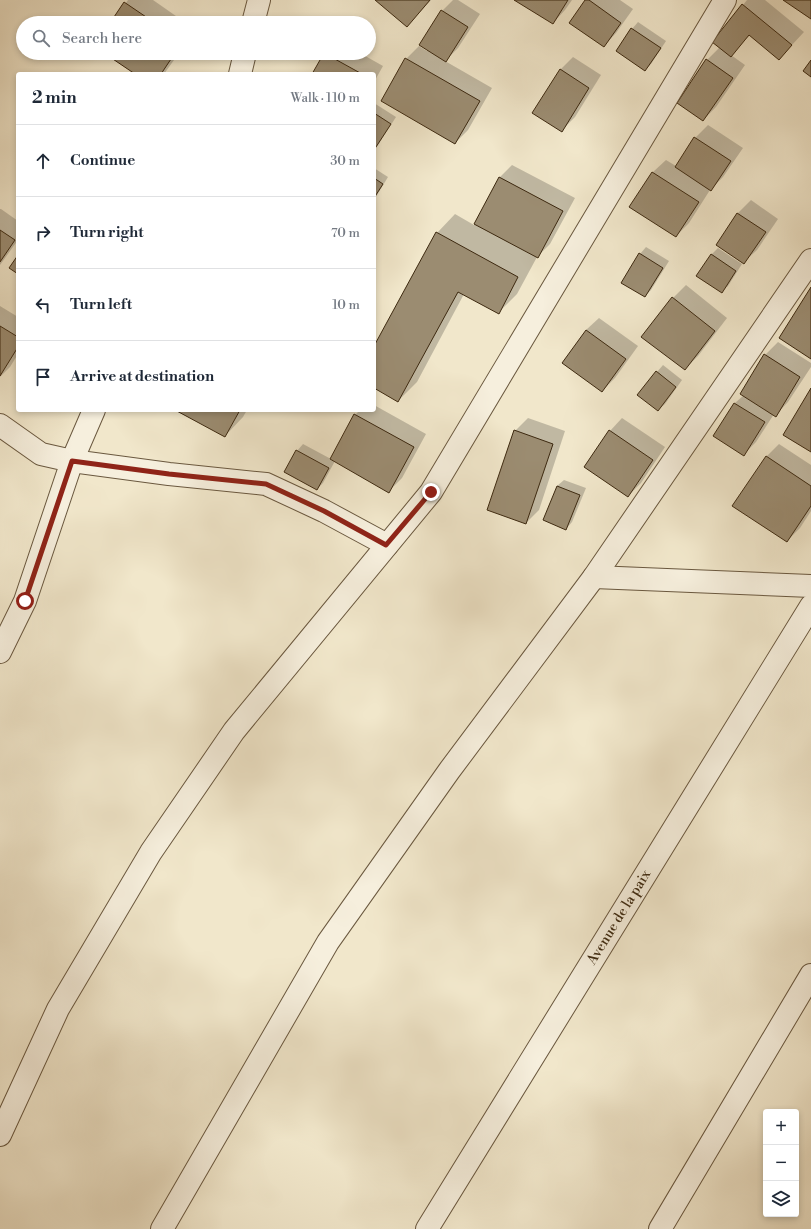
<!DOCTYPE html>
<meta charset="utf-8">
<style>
body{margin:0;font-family:"Libre Bodoni",serif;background:#f2f2f3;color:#1f2937}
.controls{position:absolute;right:12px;bottom:12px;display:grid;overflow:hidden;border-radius:4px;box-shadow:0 2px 6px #0003}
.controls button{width:36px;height:36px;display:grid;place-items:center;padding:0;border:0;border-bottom:1px solid #e0e1e3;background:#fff;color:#1f2937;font:20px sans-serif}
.stop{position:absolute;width:12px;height:12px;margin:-9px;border:3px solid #8f2418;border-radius:50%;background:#fff}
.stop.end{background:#8f2418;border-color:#fff;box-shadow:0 1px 4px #0008}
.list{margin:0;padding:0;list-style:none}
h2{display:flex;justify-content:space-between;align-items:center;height:52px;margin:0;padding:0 16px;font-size:17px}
h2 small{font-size:13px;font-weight:400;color:#747a83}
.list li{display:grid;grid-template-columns:26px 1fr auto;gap:12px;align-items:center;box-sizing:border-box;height:72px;padding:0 16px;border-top:1px solid #e0e1e3}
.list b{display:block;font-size:15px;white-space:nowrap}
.list em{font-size:13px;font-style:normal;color:#747a83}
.icon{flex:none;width:22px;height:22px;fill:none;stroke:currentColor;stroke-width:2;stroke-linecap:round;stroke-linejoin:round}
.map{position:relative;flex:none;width:811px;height:1229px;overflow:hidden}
.search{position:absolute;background:#fff;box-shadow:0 2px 6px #0003;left:16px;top:16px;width:360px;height:44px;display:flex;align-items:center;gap:10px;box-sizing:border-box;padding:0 14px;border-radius:22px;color:#747a83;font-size:15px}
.panel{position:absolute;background:#fff;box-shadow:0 2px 6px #0003;left:16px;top:72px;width:360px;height:340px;border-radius:4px}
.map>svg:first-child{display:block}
.shadow{fill:#0003}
.building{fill:#9b8c71;stroke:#3d2910}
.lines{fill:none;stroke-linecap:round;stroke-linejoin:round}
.street-casing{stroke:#6a583f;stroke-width:24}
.street{stroke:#f6efdd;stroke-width:22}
.route{stroke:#8f2418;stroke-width:5}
.labels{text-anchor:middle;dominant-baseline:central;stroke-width:4;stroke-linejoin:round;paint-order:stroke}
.street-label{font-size:14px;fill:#3d2910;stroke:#f6efdd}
</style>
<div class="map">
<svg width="811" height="1229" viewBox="0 0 811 1229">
<rect width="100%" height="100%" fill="#f1e7cb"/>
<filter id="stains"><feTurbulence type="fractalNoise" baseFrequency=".005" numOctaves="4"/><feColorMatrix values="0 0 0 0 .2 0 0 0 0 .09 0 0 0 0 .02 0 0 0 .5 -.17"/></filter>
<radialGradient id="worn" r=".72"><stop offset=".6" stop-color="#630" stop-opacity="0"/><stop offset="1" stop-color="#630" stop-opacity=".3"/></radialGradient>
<g class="shadow">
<path d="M 128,0 L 153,0 L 186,23 L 112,23 Z"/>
<path d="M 377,0 L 431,0 L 407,26 Z"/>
<path d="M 453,0 L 458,0 L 480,14 L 458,48 L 445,61 L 492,88 L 468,130 L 455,143 L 406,59 L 419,46 L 427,51 L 442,11 Z"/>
<path d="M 516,0 L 572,0 L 565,10 L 553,23 Z"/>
<path d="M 586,0 L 620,0 L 633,9 L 616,33 L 604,46 Z"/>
<path d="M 747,0 L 765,0 L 804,32 L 779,59 L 750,35 L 731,55 L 745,65 L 716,107 L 703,120 L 707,60 L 720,47 L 743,5 Z"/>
<path d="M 638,22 L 666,41 L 651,64 L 645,70 L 617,50 L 632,29 Z"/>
<path d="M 105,53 L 179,53 L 164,74 L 136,74 Z"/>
<path d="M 325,53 L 360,53 L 383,66 L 374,82 L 374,74 L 313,74 Z"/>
<path d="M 573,57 L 601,75 L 575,117 L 562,130 L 560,70 Z"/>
<path d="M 374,103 L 396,117 L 378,145 L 374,150 Z"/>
<path d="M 708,125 L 743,148 L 723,177 L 710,190 L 689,223 L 676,236 L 631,207 L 653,172 L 666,160 L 676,166 L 695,138 Z"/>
<path d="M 512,165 L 575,198 L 550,244 L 537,257 L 517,294 L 498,313 L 464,294 L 417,382 L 398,401 L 374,387 L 374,349 L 437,233 L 455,214 L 474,225 L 500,177 Z"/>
<path d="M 374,168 L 388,177 L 374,200 Z"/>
<path d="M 751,200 L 778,219 L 757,250 L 744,262 L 717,244 L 738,213 Z"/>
<path d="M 0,209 L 1,209 L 18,221 L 18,240 L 0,265 Z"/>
<path d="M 646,247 L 669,261 L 651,290 L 645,296 L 640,254 Z"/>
<path d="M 718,248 L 742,264 L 728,286 L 721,292 L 698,276 L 712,254 Z"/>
<path d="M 686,285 L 727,318 L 698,356 L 685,369 L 673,298 Z"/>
<path d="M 0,306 L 18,317 L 18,354 L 10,367 L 0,377 Z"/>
<path d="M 599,318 L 638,346 L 615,378 L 602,391 L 586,330 Z"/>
<path d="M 778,342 L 811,363 L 811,367 L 788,402 L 776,415 L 774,414 L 756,442 L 743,455 L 714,436 L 735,403 L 744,395 L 765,355 Z"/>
<path d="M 663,365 L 682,380 L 665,404 L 658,410 L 657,372 Z"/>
<path d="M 374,405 L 426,434 L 402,478 L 389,491 L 335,461 L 323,483 L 317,489 L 297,451 L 303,444 L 331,459 L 355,415 L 360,410 L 374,410 Z"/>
<path d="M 177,410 L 247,410 L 243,417 L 225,436 Z"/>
<path d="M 528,418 L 565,431 L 539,510 L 526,523 L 515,431 Z"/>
<path d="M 622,418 L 665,447 L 641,483 L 628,496 L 610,431 Z"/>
<path d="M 779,444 L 811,465 L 811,511 L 800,528 L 787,541 L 767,456 Z"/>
<path d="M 564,480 L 586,488 L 572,522 L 566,529 L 557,486 Z"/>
</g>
<g class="building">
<path d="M 375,0 L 430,0 L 407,27 Z"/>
<path d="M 514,0 L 568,0 L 553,24 Z"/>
<path d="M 585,0 L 589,0 L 621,23 L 604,47 L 569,23 Z"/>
<path d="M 783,0 L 811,0 L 811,19 Z"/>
<path d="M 124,2 L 155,23 L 110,23 Z"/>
<path d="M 742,4 L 792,45 L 779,60 L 749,35 L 731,57 L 712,42 Z"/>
<path d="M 441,10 L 468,27 L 446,62 L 419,45 Z"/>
<path d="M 631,28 L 661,48 L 645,71 L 616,51 Z"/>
<path d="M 104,53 L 175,53 L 161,74 L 135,74 Z"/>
<path d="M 324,53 L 362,74 L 312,74 Z"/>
<path d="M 405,58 L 480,101 L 455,144 L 381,101 Z"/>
<path d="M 706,59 L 733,78 L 703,121 L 677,103 Z"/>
<path d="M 811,60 L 811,77 L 803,71 Z"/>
<path d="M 560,69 L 589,88 L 562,132 L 532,113 Z"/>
<path d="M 374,113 L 391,124 L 374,150 Z"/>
<path d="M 694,137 L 731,161 L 711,191 L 675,167 Z"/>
<path d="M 652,172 L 699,202 L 676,237 L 629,207 Z"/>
<path d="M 499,177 L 563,211 L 538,258 L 474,224 Z"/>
<path d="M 374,178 L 383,184 L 374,198 Z"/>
<path d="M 737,213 L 766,232 L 744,264 L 716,245 Z"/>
<path d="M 0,230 L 15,240 L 0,262 Z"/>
<path d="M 436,232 L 518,277 L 499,314 L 458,292 L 398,402 L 374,388 L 374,346 Z"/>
<path d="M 639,253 L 663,268 L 645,297 L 621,283 Z"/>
<path d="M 711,254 L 736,271 L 722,293 L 696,276 Z"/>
<path d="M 18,255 L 18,274 L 9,268 Z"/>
<path d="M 811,287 L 811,359 L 779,338 Z"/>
<path d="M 672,297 L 715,331 L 685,370 L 641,337 Z"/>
<path d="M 0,326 L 18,337 L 18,347 L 0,376 Z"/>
<path d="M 586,330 L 626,359 L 602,392 L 562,363 Z"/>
<path d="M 764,354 L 800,377 L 776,417 L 740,394 Z"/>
<path d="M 656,371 L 676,387 L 658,411 L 637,395 Z"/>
<path d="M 811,388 L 811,452 L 783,435 Z"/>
<path d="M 734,403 L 765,422 L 744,456 L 713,436 Z"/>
<path d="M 175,410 L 240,410 L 225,437 Z"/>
<path d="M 354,414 L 414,447 L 389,493 L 330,459 Z"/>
<path d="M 514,430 L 553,444 L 526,524 L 487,510 Z"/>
<path d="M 609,430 L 653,460 L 628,497 L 584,467 Z"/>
<path d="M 296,450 L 329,468 L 317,490 L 284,472 Z"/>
<path d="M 766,456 L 811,486 L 811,506 L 787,542 L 732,506 Z"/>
<path d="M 557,486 L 580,495 L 566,530 L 543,520 Z"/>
</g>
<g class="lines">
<g class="street-casing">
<g id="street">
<path d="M 253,23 L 259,0"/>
<path d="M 240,74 L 245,53"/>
<path d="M 94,410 L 72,461 L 169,474 L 266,484 L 324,511 L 387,545"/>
<path d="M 0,425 L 41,454 L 72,461 L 25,601 L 0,652"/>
<path d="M 594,577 L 811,586"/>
<path d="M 0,1135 L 58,1009 L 151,852 L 234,731 L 431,492 L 725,0"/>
<path d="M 162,1229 L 328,942 L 449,771 L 594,577 L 811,260"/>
<path id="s1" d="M 427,1229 L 811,606"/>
<path d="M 660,1229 L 811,975"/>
</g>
</g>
<use href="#street" class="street"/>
</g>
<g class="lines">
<path class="route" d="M 25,601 L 72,461 L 169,474 L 266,484 L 324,511 L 386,545 L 431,492"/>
</g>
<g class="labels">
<g class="street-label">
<text stroke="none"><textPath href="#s1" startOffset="366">Avenue de la paix</textPath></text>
</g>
</g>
<rect width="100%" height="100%" filter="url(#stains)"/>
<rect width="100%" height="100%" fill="url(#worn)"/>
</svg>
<div class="controls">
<button>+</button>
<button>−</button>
<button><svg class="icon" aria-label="layers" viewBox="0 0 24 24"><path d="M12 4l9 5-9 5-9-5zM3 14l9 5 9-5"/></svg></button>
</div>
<div class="stop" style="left:25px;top:601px"></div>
<div class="stop end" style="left:431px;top:492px"></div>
<div class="search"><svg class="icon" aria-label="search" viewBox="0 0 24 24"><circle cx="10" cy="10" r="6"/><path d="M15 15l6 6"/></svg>Search here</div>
<section class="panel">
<h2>2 min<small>Walk · 110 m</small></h2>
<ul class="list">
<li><svg class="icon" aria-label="ahead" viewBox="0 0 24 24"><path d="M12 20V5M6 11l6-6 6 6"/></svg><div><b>Continue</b></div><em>30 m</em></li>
<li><svg class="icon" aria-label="right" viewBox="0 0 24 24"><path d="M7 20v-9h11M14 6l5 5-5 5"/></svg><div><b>Turn right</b></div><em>70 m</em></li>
<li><svg class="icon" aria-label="left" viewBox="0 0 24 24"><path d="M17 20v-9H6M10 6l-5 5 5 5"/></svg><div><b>Turn left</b></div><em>10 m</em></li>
<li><svg class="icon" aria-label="arrive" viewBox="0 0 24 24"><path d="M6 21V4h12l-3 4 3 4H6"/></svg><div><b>Arrive at destination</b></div></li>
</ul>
</section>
</div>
